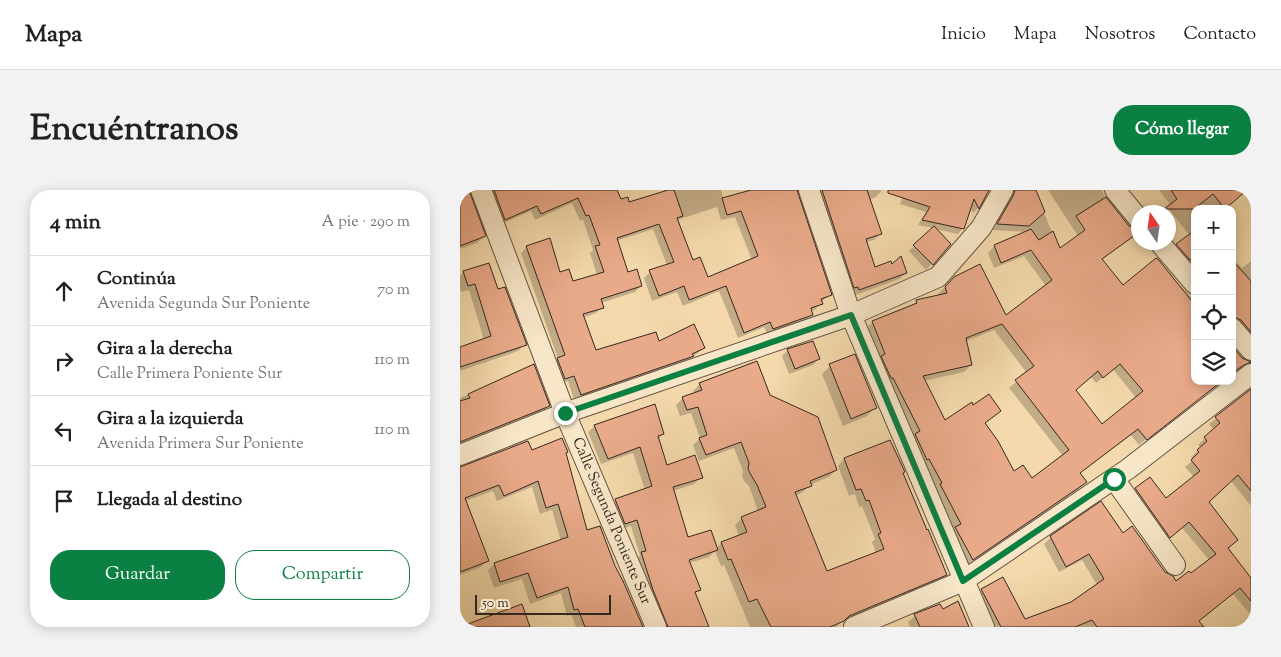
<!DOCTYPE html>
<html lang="es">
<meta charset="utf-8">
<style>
body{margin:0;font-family:"Sorts Mill Goudy",serif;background:#f2f2f2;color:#222}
.controls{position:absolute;right:15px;top:15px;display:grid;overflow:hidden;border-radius:10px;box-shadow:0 2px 12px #0003}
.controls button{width:45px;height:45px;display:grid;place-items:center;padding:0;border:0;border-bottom:1px solid #e0e0e0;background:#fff;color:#222;font:25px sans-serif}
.compass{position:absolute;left:671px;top:15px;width:45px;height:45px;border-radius:50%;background:#fff;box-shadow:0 2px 12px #0003;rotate:347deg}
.scale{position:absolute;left:15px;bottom:12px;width:136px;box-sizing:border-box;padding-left:5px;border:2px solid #352721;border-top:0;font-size:14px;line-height:18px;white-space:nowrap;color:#352721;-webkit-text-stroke:4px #f7e6c8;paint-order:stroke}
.stop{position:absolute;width:15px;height:15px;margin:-11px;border:4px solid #0b8043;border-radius:50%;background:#fff}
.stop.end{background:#0b8043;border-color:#fff;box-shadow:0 1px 5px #0008}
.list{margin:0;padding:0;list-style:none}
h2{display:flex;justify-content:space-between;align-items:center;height:65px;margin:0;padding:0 20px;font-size:21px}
h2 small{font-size:16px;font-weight:400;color:#767676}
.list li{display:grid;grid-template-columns:32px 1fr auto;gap:15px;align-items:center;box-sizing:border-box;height:70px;padding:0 20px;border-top:1px solid #e0e0e0}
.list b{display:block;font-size:19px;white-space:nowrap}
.list p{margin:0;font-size:16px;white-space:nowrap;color:#767676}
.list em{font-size:16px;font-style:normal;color:#767676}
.actions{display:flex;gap:10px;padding:15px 20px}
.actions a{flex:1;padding:11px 0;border:1px solid #0b8043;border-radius:20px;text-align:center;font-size:18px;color:#0b8043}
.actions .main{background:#0b8043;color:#fff}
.icon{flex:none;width:28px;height:28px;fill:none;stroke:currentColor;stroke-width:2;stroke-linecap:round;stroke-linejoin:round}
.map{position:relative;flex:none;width:791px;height:437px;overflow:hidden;border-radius:20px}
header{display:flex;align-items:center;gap:30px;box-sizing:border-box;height:70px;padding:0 25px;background:#fff;border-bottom:1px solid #e0e0e0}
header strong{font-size:24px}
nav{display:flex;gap:28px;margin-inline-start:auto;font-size:18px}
.intro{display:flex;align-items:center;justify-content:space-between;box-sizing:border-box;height:120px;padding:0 30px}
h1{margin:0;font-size:35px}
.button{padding:12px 22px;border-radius:20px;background:#0b8043;color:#fff;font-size:18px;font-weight:700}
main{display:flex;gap:30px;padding:0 30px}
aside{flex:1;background:#fff;border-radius:20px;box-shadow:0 2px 12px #0003}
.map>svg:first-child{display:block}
.shadow{fill:#0003;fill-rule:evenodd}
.building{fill:#e9aa89;stroke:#352721;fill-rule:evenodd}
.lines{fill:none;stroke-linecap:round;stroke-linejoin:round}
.minor-casing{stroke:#645444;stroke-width:22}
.minor{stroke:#f7e6c8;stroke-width:20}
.route{stroke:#0b8043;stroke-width:6}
.labels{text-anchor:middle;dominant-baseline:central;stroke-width:4;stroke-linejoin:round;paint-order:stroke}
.street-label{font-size:15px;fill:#352721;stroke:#f7e6c8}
</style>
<header>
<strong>Mapa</strong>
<nav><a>Inicio</a><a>Mapa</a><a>Nosotros</a><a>Contacto</a></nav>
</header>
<div class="intro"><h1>Encuéntranos</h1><a class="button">Cómo llegar</a></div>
<main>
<aside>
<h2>4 min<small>A pie · 290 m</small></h2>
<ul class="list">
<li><svg class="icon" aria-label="ahead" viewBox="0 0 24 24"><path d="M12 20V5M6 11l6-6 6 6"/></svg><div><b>Continúa</b><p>Avenida Segunda Sur Poniente</p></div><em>70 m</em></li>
<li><svg class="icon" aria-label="right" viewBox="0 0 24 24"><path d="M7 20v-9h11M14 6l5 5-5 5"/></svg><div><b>Gira a la derecha</b><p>Calle Primera Poniente Sur</p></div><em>110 m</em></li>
<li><svg class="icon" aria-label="left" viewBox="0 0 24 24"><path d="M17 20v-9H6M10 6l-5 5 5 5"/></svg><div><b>Gira a la izquierda</b><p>Avenida Primera Sur Poniente</p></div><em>110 m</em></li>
<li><svg class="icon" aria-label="arrive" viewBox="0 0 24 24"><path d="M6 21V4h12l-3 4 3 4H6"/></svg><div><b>Llegada al destino</b></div></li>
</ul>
<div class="actions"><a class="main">Guardar</a><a>Compartir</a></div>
</aside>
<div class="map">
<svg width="791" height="437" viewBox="0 0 791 437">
<rect width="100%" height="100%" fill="#f3d9ab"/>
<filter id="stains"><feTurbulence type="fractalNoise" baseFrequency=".004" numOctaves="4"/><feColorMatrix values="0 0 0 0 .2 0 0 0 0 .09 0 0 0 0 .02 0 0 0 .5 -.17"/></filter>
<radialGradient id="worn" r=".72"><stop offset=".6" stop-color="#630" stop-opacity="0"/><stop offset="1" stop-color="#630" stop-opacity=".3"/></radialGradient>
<g class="shadow">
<path d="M 0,0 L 5,0 L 24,46 L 17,53 L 0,59 Z"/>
<path d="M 24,0 L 156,0 L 160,11 L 169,14 L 205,2 L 204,0 L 261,0 L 264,9 L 291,1 L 290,0 L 336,0 L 370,105 L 361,112 L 355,120 L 350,121 L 351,124 L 345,131 L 307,144 L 304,137 L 278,148 L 259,101 L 223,116 L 217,102 L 192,111 L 184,88 L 190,82 L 207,75 L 193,39 L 156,51 L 167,84 L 181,96 L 175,102 L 141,113 L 142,117 L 136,123 L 123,128 L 135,162 L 198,153 L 244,158 L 226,172 L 114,210 L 108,191 L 99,194 L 92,175 L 98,169 L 61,63 L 67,57 L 112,93 L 137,85 L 130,63 L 133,60 L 123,30 L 120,31 L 112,13 L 75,30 L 71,21 L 39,35 ZM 257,17 L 261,30 L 275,27 L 292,70 L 248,89 L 232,72 L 218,31 L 220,29 Z"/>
<path d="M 353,0 L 422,0 L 416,7 L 409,10 L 420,44 L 414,50 L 406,52 L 414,78 L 431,76 L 446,83 L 439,89 L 393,106 Z"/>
<path d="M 445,0 L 528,0 L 518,18 L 513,23 L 510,17 L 503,38 L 498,44 L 475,39 L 489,54 L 466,80 L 449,61 L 473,38 L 458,35 L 466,22 L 440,14 Z"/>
<path d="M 546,0 L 575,0 L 599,60 L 618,46 L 588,0 L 642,0 L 645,8 L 668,37 L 677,43 L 641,70 L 663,97 L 696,70 L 730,106 L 735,107 L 735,191 L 762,191 L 679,255 L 671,245 L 619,284 L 625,292 L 619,299 L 506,376 L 489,345 L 494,340 L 474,302 L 406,138 L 413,132 L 451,116 L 457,111 L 479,106 L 478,104 L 494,88 L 546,127 L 586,96 L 564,66 L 534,78 L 528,63 L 534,56 L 568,42 L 532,40 L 547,13 L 549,7 ZM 534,140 L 567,183 L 549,198 L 603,266 L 572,290 L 554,283 L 524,234 L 540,221 L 513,216 L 485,232 L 464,191 L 504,182 L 511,175 L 506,151 ZM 653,179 L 676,208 L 642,236 L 615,200 L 631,187 L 636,193 Z"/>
<path d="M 699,0 L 787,0 L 764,19 L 735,19 L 735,90 L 711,62 L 730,46 L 709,19 L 711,16 Z"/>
<path d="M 772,68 L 782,78 L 791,71 L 791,90 L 789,91 L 791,93 L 791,156 L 772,135 Z"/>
<path d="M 4,82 L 37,101 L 65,154 L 58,161 L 0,181 L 0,158 L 24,150 L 9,100 L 1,102 L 0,98 L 0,86 Z"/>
<path d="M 772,157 L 781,169 L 786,172 L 791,173 L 791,181 L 782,178 L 772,184 Z"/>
<path d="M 328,160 L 358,169 L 353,175 L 329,184 L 322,166 Z"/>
<path d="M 73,176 L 88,216 L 82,223 L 0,255 L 0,208 Z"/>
<path d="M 370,176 L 415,218 L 407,226 L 383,236 L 362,184 Z"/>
<path d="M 240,194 L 309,206 L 376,280 L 369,287 L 350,295 L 343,302 L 335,306 L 367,382 L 416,363 L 412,352 L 415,349 L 402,316 L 399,317 L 395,304 L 389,306 L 378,276 L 384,269 L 442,283 L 486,384 L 479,391 L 381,432 L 376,437 L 290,437 L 264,375 L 261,376 L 255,361 L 249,367 L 229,373 L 239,399 L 234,405 L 247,437 L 200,437 L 175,370 L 180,366 L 171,336 L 158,340 L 149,317 L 155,311 L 185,300 L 173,263 L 141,274 L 128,242 L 135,236 L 203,243 L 198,249 L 206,277 L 241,287 L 234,294 L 213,301 L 227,349 L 256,359 L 261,353 L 279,346 L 275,335 L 282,328 L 298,321 L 289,296 L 284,291 L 282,286 L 283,281 L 274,258 L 239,271 L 233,255 L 240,248 L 231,223 L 220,226 L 216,215 L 223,208 L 234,204 L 233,201 Z"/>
<path d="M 791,201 L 791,316 L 771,291 L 747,312 L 777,350 L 768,359 L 791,390 L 791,425 L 773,404 L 738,431 L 739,437 L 531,437 L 515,407 L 522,400 L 565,431 L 611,413 L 637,395 L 622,370 L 599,382 L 584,354 L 591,347 L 663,345 L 716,393 L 731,385 L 750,371 L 722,338 L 703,353 L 669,306 L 676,299 L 706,310 L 734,287 L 725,277 L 733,270 L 731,267 L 741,258 L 738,255 L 754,240 L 749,234 Z"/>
<path d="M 71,262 L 105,263 L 127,342 L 154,377 L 182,437 L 116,437 L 111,424 L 107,426 L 101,403 L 70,414 L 62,389 L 34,398 L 28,380 L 35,374 L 101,351 L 92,320 L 80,324 L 72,297 L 37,311 L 33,301 L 5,311 L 27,371 L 21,377 L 0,385 L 0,278 Z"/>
<path d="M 482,420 L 508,437 L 450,437 L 448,432 L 455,426 Z"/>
</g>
<g class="building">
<path d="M 0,0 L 9,0 L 26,46 L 0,56 Z"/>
<path d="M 34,0 L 157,0 L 161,9 L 168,7 L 169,12 L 208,0 L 214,0 L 223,26 L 217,28 L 233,70 L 240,67 L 248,87 L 298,66 L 281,21 L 267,25 L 262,8 L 291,0 L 337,0 L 372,105 L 361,109 L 363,114 L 351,118 L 353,125 L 344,128 L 313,139 L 310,132 L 284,143 L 266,96 L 229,110 L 224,96 L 199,106 L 189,80 L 214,72 L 199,34 L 157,48 L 168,82 L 177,79 L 182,96 L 141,109 L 144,118 L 123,124 L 136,160 L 196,142 L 199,151 L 234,134 L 245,158 L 232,164 L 234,166 L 121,205 L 114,186 L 105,189 L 97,168 L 105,165 L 66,56 L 90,48 L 100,82 L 109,79 L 113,91 L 144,82 L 135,56 L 140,55 L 129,25 L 126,26 L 118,8 L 81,24 L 77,16 L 45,30 Z"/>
<path d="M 362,0 L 407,0 L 422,44 L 406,49 L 415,77 L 431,71 L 432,74 L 441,66 L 447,83 L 399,100 L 398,97 L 394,98 Z"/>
<path d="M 428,0 L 529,0 L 519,19 L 514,9 L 504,39 L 462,30 L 470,17 L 428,3 Z"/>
<path d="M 555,0 L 576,0 L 585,22 L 569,36 L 537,34 L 553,6 Z"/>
<path d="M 711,0 L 787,0 L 765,19 L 753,4 L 734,19 L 704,19 L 717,9 Z"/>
<path d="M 646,7 L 669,36 L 676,39 L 678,43 L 642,69 L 663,95 L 696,68 L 698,69 L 735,115 L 735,191 L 762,191 L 687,250 L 678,239 L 620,283 L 627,292 L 513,370 L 495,337 L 501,334 L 480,294 L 482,293 L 469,269 L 467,270 L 455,244 L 460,241 L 433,188 L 431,188 L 421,166 L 425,164 L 412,131 L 457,113 L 456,110 L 487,103 L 485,97 L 494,87 L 520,74 L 546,125 L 592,90 L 571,60 L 541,73 L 534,55 L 571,39 L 579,50 L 593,41 L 600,58 L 625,40 L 616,26 ZM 542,134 L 574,176 L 555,190 L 609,260 L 572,288 L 563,275 L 554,281 L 538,251 L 525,233 L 541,221 L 529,204 L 513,215 L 512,212 L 485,230 L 463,186 L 512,175 L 506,148 ZM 660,174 L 683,201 L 642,234 L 616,200 L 638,181 L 643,188 Z"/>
<path d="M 474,36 L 491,54 L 473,75 L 453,55 Z"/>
<path d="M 735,40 L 735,66 L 730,70 L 716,54 Z"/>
<path d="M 772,70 L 791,91 L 791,142 L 781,130 L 772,126 Z"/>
<path d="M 29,73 L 38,99 L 45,97 L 67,155 L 0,177 L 0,157 L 31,146 L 15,94 L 8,96 L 3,81 Z"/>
<path d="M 353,151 L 360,169 L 335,179 L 327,159 Z"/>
<path d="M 772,156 L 782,168 L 791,172 L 784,175 L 772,183 Z"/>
<path d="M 395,164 L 417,218 L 391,229 L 369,174 Z"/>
<path d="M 297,171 L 310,205 L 358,227 L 377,280 L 350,291 L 352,296 L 335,302 L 367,381 L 424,359 L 418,344 L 421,343 L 409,310 L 406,311 L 401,299 L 396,300 L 384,268 L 430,250 L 445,282 L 443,283 L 467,340 L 468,339 L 487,385 L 389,426 L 384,431 L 370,437 L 311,437 L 297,409 L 289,412 L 271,369 L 268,370 L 261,352 L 287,342 L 281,327 L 306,317 L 297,295 L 291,285 L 288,279 L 289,273 L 281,252 L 246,265 L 239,248 L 247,245 L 238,217 L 227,220 L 222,207 L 242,200 L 239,193 Z"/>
<path d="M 74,174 L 90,216 L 0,252 L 0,211 L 10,208 L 8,204 Z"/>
<path d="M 791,199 L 791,301 L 778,285 L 749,312 L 778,350 L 768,358 L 791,388 L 791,411 L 780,398 L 739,431 L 744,437 L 637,437 L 632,430 L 615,437 L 541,437 L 521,399 L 543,387 L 565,429 L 611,412 L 644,389 L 629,364 L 606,377 L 590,346 L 641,311 L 663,343 L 672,336 L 705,382 L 713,386 L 716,391 L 729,381 L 731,383 L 756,364 L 729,332 L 710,348 L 675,298 L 690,287 L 706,308 L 740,281 L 731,270 L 739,262 L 737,260 L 747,251 L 744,247 L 760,233 L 755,227 Z"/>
<path d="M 195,214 L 204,244 L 198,246 L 207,275 L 235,265 L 243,288 L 213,297 L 228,347 L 251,340 L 258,360 L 229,370 L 241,400 L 235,402 L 249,437 L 208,437 L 193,400 L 181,362 L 186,361 L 177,330 L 165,334 L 155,309 L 192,296 L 180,257 L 148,269 L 134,235 Z"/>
<path d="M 102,248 L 108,262 L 106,263 L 127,340 L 140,336 L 155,376 L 163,391 L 183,437 L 125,437 L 118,419 L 114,420 L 108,397 L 77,408 L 68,383 L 40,392 L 34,373 L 108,347 L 98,314 L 86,318 L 78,291 L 44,306 L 39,295 L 5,308 L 29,371 L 0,382 L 0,277 L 68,251 L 72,260 Z"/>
<path d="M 498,411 L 509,437 L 460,437 L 454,424 L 480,414 L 483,419 Z"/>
<path d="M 62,414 L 70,437 L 6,437 L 5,435 Z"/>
</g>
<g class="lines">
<g class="minor-casing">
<g id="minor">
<path d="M 21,0 L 105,223 L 196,437"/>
<path d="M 349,0 L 391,125 L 524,437"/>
<path d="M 655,0 L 678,28"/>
<path d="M 699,52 L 735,94"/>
<path d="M 772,138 L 791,160"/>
<path d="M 0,265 L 105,223 L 391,125 L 478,87 L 521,38 L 543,0"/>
<path d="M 654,289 L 715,375"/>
<path d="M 394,437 L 503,391 L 668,279 L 791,184"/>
</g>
</g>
<use href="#minor" class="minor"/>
</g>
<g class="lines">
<path class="route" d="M 105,223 L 391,125 L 503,391 L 654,289"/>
</g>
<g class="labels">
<g class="street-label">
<text transform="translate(151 331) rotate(67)">Calle Segunda Poniente Sur</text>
</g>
</g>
<rect width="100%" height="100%" filter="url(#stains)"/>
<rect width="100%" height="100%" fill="url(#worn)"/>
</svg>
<div class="controls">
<button>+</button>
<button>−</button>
<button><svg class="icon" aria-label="locate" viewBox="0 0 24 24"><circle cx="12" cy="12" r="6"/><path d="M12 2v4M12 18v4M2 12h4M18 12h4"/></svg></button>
<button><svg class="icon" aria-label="layers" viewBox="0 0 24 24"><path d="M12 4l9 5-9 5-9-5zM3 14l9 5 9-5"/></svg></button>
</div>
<svg class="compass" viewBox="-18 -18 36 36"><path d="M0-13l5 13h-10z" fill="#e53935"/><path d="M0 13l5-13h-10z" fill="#767676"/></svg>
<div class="scale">50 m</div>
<div class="stop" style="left:654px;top:289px"></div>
<div class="stop end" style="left:105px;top:223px"></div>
</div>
</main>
